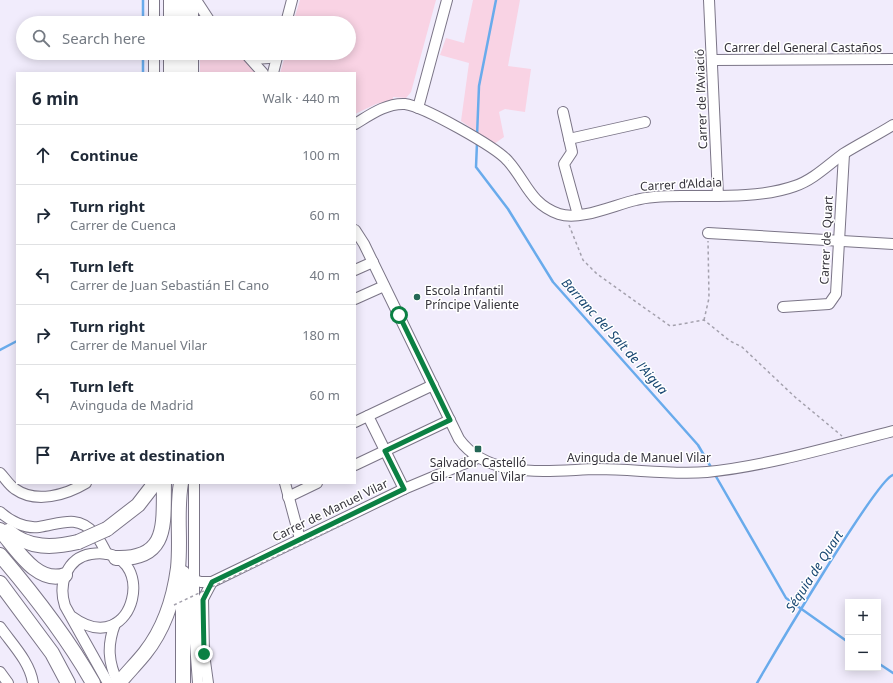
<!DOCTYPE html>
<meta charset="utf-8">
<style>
body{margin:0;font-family:"Noto Sans",sans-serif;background:#f6f6f7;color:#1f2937}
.controls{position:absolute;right:12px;bottom:12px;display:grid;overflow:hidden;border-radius:0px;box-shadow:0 2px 10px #0003}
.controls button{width:36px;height:36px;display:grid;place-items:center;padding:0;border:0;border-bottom:1px solid #e0e1e3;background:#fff;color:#1f2937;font:20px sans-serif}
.stop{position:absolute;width:12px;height:12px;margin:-9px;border:3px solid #0b8043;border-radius:50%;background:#fff}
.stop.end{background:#0b8043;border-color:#fff;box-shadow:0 1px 4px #0008}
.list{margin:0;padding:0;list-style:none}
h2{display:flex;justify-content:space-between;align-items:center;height:52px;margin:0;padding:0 16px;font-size:17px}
h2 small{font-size:13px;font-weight:400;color:#747a83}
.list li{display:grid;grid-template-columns:26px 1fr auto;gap:12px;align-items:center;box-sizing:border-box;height:60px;padding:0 16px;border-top:1px solid #e0e1e3}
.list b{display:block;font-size:15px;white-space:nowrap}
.list p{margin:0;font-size:13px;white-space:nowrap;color:#747a83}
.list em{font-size:13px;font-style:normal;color:#747a83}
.icon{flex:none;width:22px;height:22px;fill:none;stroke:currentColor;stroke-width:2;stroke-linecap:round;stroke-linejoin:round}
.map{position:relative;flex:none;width:893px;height:683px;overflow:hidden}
.search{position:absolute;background:#fff;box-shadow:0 2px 10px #0003;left:16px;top:16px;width:340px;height:44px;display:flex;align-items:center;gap:10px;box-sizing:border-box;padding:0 14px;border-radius:22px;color:#747a83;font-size:15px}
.panel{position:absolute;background:#fff;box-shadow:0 2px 10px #0003;left:16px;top:72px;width:340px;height:412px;border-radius:0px}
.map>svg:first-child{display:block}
.green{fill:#f9d3e4}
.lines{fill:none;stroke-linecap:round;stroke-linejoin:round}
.stream{stroke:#69abec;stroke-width:2.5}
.minor-casing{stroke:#7b7587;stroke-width:12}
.highway-casing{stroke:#7b7587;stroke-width:16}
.path{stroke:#a4a1ad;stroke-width:1.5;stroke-dasharray:3 3;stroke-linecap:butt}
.minor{stroke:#fff;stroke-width:10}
.highway{stroke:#fff;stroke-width:14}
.highway-bridge-casing{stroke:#7b7587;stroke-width:16;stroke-linecap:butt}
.path-bridge{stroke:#a4a1ad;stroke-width:1.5;stroke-dasharray:3 3;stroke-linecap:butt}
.highway-bridge{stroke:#fff;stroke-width:14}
.route{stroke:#0b8043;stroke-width:5}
.poi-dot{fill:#246756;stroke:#fff;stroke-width:1.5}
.labels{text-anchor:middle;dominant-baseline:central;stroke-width:3;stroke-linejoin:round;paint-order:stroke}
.street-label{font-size:12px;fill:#36343c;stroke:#fff}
.poi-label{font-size:12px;fill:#36343c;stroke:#fff;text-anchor:start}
.water-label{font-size:13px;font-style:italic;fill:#184772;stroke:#fff}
</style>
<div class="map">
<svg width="893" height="683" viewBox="0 0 893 683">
<rect width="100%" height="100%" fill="#f1ecfc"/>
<g class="green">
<path d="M 300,0 L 436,0 L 411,92 L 406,98 L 393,97 L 393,100 L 376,104 L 355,114 L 355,73 L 280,73 L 286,53 L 349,53 L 349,23 L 293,23 Z"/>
<path d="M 473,0 L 520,0 L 508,66 L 531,69 L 525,112 L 505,109 L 499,112 L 504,137 L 494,144 L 461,121 L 469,63 L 440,55 L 446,38 L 464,43 Z"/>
<path d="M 200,53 L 236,53 L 247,61 L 257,73 L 200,73 Z"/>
</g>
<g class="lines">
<g class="stream">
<path d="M 143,23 L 143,0"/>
<path d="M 143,73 L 143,53"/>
<path d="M 477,136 L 479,86 L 496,0"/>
<path d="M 477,143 L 476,167 L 508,209 L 553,282 L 698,445 L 712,469"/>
<path d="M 0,350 L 17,341"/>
<path d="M 714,473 L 786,598 L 848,642"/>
<path d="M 878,663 L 893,673"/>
<path d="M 757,683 C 772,657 877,479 893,475"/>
</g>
<g class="minor-casing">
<g id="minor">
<path d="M 196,0 L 211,23"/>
<path d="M 709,0 L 718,196"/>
<path d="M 154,23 L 154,0"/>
<path d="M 193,23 L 193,0"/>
<path d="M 286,23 L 292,0"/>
<path d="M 245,53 L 263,73"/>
<path d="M 252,59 L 269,58 L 276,53"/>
<path d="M 712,60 L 893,59"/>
<path d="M 154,73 L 154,53"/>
<path d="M 193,73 L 193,53"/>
<path d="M 273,73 L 278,53"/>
<path d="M 418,108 L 447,0"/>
<path d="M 563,112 L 572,152 L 564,164 L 578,215"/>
<path d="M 355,124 C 370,115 386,103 405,104 C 423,106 496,147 508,161 C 526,181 530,204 559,214 C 580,221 614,205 636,200 C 650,196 666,196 681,196 C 716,196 762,198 795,186 C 813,180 828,165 843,154 C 859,144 877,135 893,125"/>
<path d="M 569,139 L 645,122"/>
<path d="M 355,230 L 364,244 L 459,439 C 489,481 552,470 597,469 C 634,469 670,475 707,472 C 767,466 834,446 893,431"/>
<path d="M 708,233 L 893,244"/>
<path d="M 355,270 L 373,262"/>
<path d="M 355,299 L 384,286"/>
<path d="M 783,307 L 829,304 L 836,294 L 844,154"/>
<path d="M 368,416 L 404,489"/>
<path d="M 355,422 L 433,385"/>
<path d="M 355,465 L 450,420"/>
<path d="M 0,473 C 5,478 9,485 15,489 C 36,504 66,495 86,483"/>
<path d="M 194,483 L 194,630 L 198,683"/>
<path d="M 285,483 L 300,539"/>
<path d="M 288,497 L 317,483"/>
<path d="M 0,512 C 10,521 25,529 39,527 C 60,524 77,514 94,533 C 100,539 103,547 107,554"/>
<path d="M 194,580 L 201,582 L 212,582 L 404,489 L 478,458"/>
<path d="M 71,616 C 137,665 161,543 91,554 C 66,558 58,585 65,606 L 108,683"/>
<path d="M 115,624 C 107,645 108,662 118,683"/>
<path d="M 0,627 C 12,644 30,662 33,683"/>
<path d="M 0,672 L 8,683"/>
<path d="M 208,683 L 204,654 L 203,599 L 212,582"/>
</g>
</g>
<g class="highway-casing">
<g id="highway">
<path d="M 171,23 L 171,0"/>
<path d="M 183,23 L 183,0"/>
<path d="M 171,73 L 171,53"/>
<path d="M 182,73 L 182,53"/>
<path d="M 107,529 L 138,505 L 155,483"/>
<path d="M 0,530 C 16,548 37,585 65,575"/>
<path d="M 8,531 C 29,549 53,548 78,542"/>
<path d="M 0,555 C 35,596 67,637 93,683"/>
<path d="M 116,558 C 170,560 163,522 164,483"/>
<path d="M 0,583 L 52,653 L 68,683"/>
<path d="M 119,683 C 127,673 137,663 145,653 C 164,629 174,598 178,568 C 181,540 176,511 181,483"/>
<path d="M 183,683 L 183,573"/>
</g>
</g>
<g class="path">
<path d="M 569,225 L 583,260 L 597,274 L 670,326 L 704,320 L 730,341 L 742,347 L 795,397 L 842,436"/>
<path d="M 704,320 L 709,298 L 708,241"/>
</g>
<use href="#minor" class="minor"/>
<use href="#highway" class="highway"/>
<g class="highway-bridge-casing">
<path id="highway-bridge" d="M 78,542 L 107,529"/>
</g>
<path class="path-bridge" d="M 174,605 L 344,524"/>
<use href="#highway-bridge" class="highway-bridge"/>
</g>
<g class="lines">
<path class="route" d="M 204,654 L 203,600 L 212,582 L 404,489 L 385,451 L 450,420 L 399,315"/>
</g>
<g class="poi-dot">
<circle cx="417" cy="297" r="4"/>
<rect x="474" y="445" width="8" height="8" rx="2"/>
</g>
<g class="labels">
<g class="street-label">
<text x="803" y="47">Carrer del General Castaños</text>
<text transform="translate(701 99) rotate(-92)">Carrer de l’Aviació</text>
<text transform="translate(681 184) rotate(-3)">Carrer d’Aldaia</text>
<text transform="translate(826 240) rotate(-87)">Carrer de Quart</text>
<text x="639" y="457">Avinguda de Manuel Vilar</text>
<text transform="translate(330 510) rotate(-26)">Carrer de Manuel Vilar</text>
</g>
<g class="poi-label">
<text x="425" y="290">Escola Infantil<tspan x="425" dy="14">Príncipe Valiente</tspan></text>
<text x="478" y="462" text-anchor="middle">Salvador Castelló<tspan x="478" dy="14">Gil - Manuel Vilar</tspan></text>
</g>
<g class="water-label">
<text transform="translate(615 336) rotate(48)">Barranc del Salt de l'Aigua</text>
<text transform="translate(814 571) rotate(-57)">Séquia de Quart</text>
</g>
</g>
</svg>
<div class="controls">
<button>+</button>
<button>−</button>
</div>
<div class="stop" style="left:399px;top:315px"></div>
<div class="stop end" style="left:204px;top:654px"></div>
<div class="search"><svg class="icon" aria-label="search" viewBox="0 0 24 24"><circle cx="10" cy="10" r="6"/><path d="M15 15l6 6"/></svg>Search here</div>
<section class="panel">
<h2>6 min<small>Walk · 440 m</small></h2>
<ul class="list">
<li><svg class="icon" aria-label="ahead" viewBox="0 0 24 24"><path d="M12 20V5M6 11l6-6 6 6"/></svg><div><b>Continue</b></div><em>100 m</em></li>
<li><svg class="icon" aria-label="right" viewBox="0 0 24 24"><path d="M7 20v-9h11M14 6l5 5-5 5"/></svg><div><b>Turn right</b><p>Carrer de Cuenca</p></div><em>60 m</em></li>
<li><svg class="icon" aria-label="left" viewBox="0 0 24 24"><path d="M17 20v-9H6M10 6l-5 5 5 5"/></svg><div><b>Turn left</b><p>Carrer de Juan Sebastián El Cano</p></div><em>40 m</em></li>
<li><svg class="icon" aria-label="right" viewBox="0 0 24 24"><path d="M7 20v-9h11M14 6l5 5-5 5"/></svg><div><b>Turn right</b><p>Carrer de Manuel Vilar</p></div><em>180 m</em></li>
<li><svg class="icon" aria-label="left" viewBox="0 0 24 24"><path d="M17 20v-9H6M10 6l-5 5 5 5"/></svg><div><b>Turn left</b><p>Avinguda de Madrid</p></div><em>60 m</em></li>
<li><svg class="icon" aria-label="arrive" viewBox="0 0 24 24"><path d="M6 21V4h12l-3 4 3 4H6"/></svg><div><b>Arrive at destination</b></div></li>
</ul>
</section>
</div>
